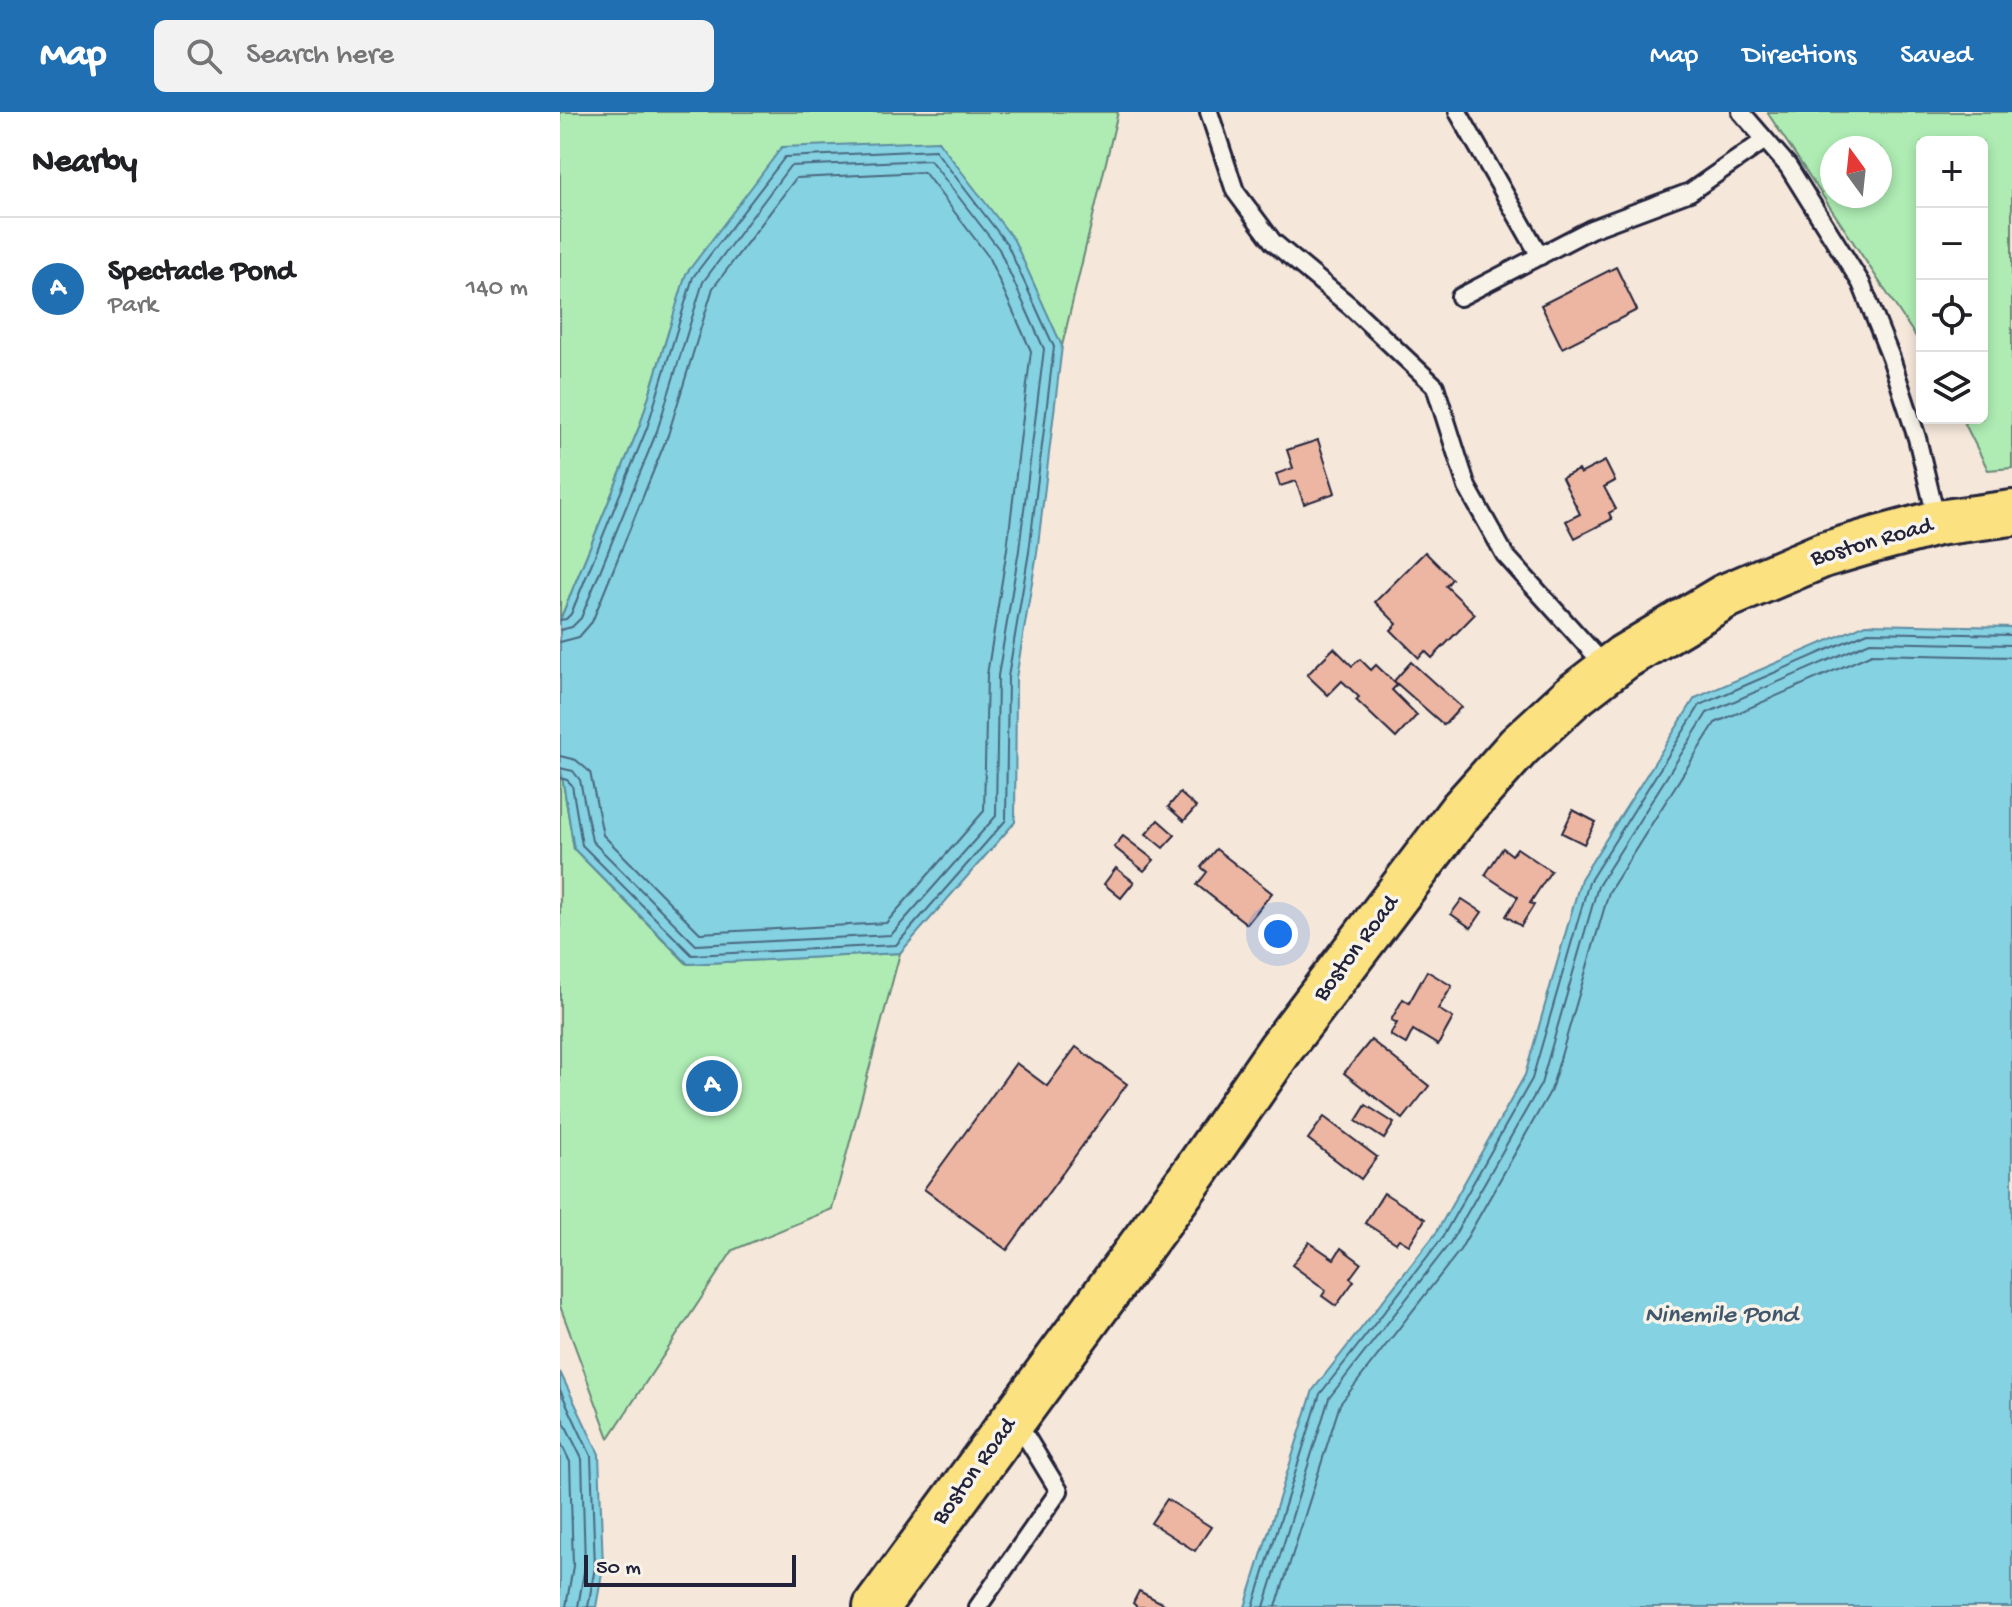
<!DOCTYPE html>
<meta charset="utf-8">
<style>
body{margin:0;font-family:"Gochi Hand",sans-serif;background:#f2f2f2;color:#202124}
.controls{position:absolute;right:24px;top:24px;display:grid;overflow:hidden;border-radius:12px;box-shadow:0 4px 12px #0003}
.controls button{width:72px;height:72px;display:grid;place-items:center;padding:0;border:0;border-bottom:2px solid #e0e0e0;background:#fff;color:#202124;font:40px sans-serif}
.compass{position:absolute;left:1260px;top:24px;width:72px;height:72px;border-radius:50%;background:#fff;box-shadow:0 4px 12px #0003;rotate:345deg}
.scale{position:absolute;left:24px;bottom:20px;width:212px;box-sizing:border-box;padding-left:8px;border:4px solid #22223b;border-top:0;font-size:22px;line-height:28px;white-space:nowrap;color:#22223b;-webkit-text-stroke:6px #f7f3e8;paint-order:stroke}
.you{position:absolute;left:718px;top:822px;width:28px;height:28px;margin:-20px;border:6px solid #fff;border-radius:50%;background:#1a73e8;box-shadow:0 0 0 12px #1a73e833}
.badge{display:grid;place-items:center;width:52px;height:52px;border-radius:50%;background:#1f6fb2;color:#fff;font-size:26px;font-weight:700}
.pin{position:absolute;translate:-50% -50%;border:4px solid #fff;box-shadow:0 2px 8px #0006}
.list{margin:0;padding:0;list-style:none}
h2{display:flex;justify-content:space-between;align-items:center;height:104px;margin:0;padding:0 32px;font-size:34px}
h2 small{font-size:26px;font-weight:400;color:#757577}
.list li{display:grid;grid-template-columns:52px 1fr auto;gap:24px;align-items:center;box-sizing:border-box;height:144px;padding:0 32px;border-top:2px solid #e0e0e0}
.list b{display:block;font-size:30px;white-space:nowrap}
.list p{margin:0;font-size:26px;white-space:nowrap;color:#757577}
.list em{font-size:26px;font-style:normal;color:#757577}
.icon{flex:none;width:44px;height:44px;fill:none;stroke:currentColor;stroke-width:2;stroke-linecap:round;stroke-linejoin:round}
.map{position:relative;flex:none;width:1452px;height:1495px;overflow:hidden}
header{display:flex;align-items:center;gap:48px;box-sizing:border-box;height:112px;padding:0 40px;background:#1f6fb2;color:#fff}
header strong{font-size:38px}
nav{display:flex;gap:44px;margin-inline-start:auto;font-size:28px}
.search{width:560px;height:72px;background:#f2f2f2;display:flex;align-items:center;gap:20px;box-sizing:border-box;padding:0 28px;border-radius:12px;color:#757577;font-size:30px}
main{display:flex}
aside{flex:1;background:#fff}
.map>svg:first-child{display:block}
.green{fill:#aeecb3;stroke:#688777;stroke-width:2;fill-rule:evenodd}
.water{fill:#85d2e3;stroke:#5d8ca0;stroke-width:2}
.lines{fill:none;stroke-linecap:round;stroke-linejoin:round}
.shore{stroke:#4a687e;stroke-width:2}
.building{fill:#edb6a2;stroke:#22223b;stroke-width:2}
.lane-casing{stroke:#22223b;stroke-width:22}
.primary-casing{stroke:#22223b;stroke-width:50}
.lane{stroke:#f7f3e8;stroke-width:16}
.primary{stroke:#fbe180;stroke-width:44}
.labels{text-anchor:middle;dominant-baseline:central;stroke-width:7;stroke-linejoin:round;paint-order:stroke}
.street-label{font-size:24px;fill:#22223b;stroke:#f7f3e8}
.water-label{font-size:26px;font-style:italic;fill:#40576d;stroke:#f7f3e8}
</style>
<header>
<strong>Map</strong>
<div class="search"><svg class="icon" aria-label="search" viewBox="0 0 24 24"><circle cx="10" cy="10" r="6"/><path d="M15 15l6 6"/></svg>Search here</div>
<nav><a>Map</a><a>Directions</a><a>Saved</a></nav>
</header>
<main>
<aside>
<h2>Nearby<small></small></h2>
<ul class="list">
<li><span class="badge">A</span><div><b>Spectacle Pond</b><p>Park</p></div><em>140 m</em></li>
</ul>
</aside>
<div class="map">
<svg width="1452" height="1495" viewBox="0 0 1452 1495">
<rect width="100%" height="100%" fill="#f5e7da"/>
<filter id="ink" filterUnits="userSpaceOnUse"><feTurbulence type="fractalNoise" baseFrequency=".0125" numOctaves="2"/><feDisplacementMap in="SourceGraphic" scale="16" xChannelSelector="R" yChannelSelector="G"/><feConvolveMatrix kernelMatrix="1 2 1 2 8 2 1 2 1" color-interpolation-filters="sRGB"/></filter>
<g filter="url(#ink)">
<g class="green">
<path d="M 0,0 L 558,0 L 502,234 L 378,29 L 110,214 L 80,313 L 0,508 Z"/>
<path d="M 1207,0 L 1452,0 L 1452,356 L 1428,358 L 1402,306 L 1422,306 L 1422,30 L 1362,30 L 1362,234 ZM 1320,36 L 1320,84 L 1272,84 L 1272,36 Z"/>
<path d="M 0,652 L 14,737 L 127,852 L 340,841 L 272,1097 L 173,1138 L 49,1326 L 0,1194 Z"/>
</g>
<g class="water">
<path d="M 378,29 L 454,128 L 502,234 L 477,441 L 456,566 L 455,710 L 340,841 L 128,852 L 14,737 L 0,652 L 0,508 L 80,313 L 126,162 L 222,35 Z"/>
<path d="M 1306,512 L 1452,515 L 1452,1495 L 685,1495 L 753,1278 L 876,1121 L 965,963 L 1021,767 L 1135,586 Z"/>
<path d="M 0,1260 L 39,1342 L 43,1456 L 36,1495 L 0,1495 Z"/>
</g>
<g class="lines">
<g class="shore">
<path d="M 0,508 L 6,507 L 11,502 L 87,316 L 133,165 L 225,45 L 375,38 L 447,132 L 494,235 L 469,440 L 448,565 L 446,708 L 336,833 L 132,843 L 22,733 L 12,673 L 7,668 L 0,666"/>
<path d="M 0,518 L 12,515 L 21,506 L 97,319 L 143,170 L 230,54 L 370,48 L 439,137 L 484,237 L 459,438 L 438,564 L 436,704 L 331,823 L 136,833 L 32,729 L 20,668 L 13,659 L 0,656"/>
<path d="M 0,530 L 19,525 L 32,510 L 108,323 L 153,176 L 236,66 L 364,60 L 428,144 L 471,239 L 447,437 L 427,563 L 424,699 L 326,811 L 140,821 L 43,723 L 30,660 L 16,648 L 0,644"/>
<path d="M 0,1278 L 31,1344 L 35,1455 L 28,1495"/>
<path d="M 0,1302 L 22,1347 L 25,1454 L 18,1495"/>
<path d="M 0,1329 L 10,1350 L 13,1454 L 6,1495"/>
<path d="M 693,1495 L 760,1282 L 882,1126 L 972,967 L 1029,770 L 1140,593 L 1308,520 L 1452,523"/>
<path d="M 704,1495 L 769,1286 L 890,1131 L 981,972 L 1038,774 L 1147,601 L 1310,530 L 1452,533"/>
<path d="M 716,1495 L 780,1292 L 900,1138 L 991,978 L 1049,780 L 1155,611 L 1312,542 L 1452,545"/>
</g>
</g>
<g class="building">
<path d="M 1056,155 L 1077,198 L 1002,236 L 981,193 Z"/>
<path d="M 758,328 L 775,381 L 744,392 L 736,369 L 720,374 L 716,362 L 733,356 L 727,338 Z"/>
<path d="M 1045,349 L 1055,369 L 1044,375 L 1056,397 L 1049,401 L 1052,407 L 1015,426 L 1006,409 L 1020,402 L 1002,366 L 1018,358 L 1020,362 Z"/>
<path d="M 865,440 L 892,467 L 886,474 L 915,502 L 872,546 L 865,539 L 859,546 L 831,518 L 837,512 L 815,490 Z"/>
<path d="M 774,536 L 792,554 L 800,547 L 811,558 L 816,553 L 837,573 L 832,578 L 857,603 L 836,626 L 796,588 L 799,585 L 782,569 L 768,583 L 747,563 Z"/>
<path d="M 851,550 L 901,595 L 884,613 L 834,569 Z"/>
<path d="M 620,681 L 636,695 L 624,709 L 608,695 Z"/>
<path d="M 1013,698 L 1036,710 L 1024,732 L 1002,721 Z"/>
<path d="M 598,708 L 615,723 L 603,736 L 586,722 Z"/>
<path d="M 563,724 L 594,748 L 584,759 L 554,735 Z"/>
<path d="M 943,736 L 952,743 L 957,736 L 991,759 L 970,791 L 974,793 L 961,814 L 946,804 L 958,785 L 925,763 Z"/>
<path d="M 656,737 L 712,781 L 687,812 L 637,773 L 647,760 L 641,755 Z"/>
<path d="M 556,756 L 574,770 L 561,786 L 544,772 Z"/>
<path d="M 902,787 L 922,800 L 911,816 L 891,802 Z"/>
<path d="M 867,859 L 892,874 L 878,897 L 893,906 L 878,933 L 853,918 L 846,932 L 830,923 L 837,911 L 831,908 L 843,887 L 849,891 Z"/>
<path d="M 811,928 L 869,974 L 843,1007 L 784,961 Z"/>
<path d="M 516,935 L 567,972 L 447,1138 L 364,1077 L 456,951 L 487,974 Z"/>
<path d="M 806,993 L 834,1011 L 824,1027 L 796,1009 Z"/>
<path d="M 764,1005 L 817,1045 L 801,1067 L 748,1027 Z"/>
<path d="M 824,1081 L 865,1107 L 849,1133 L 839,1127 L 836,1131 L 805,1111 Z"/>
<path d="M 749,1130 L 774,1147 L 781,1136 L 801,1151 L 790,1166 L 794,1169 L 776,1194 L 762,1184 L 766,1178 L 732,1153 Z"/>
<path d="M 607,1387 L 651,1415 L 635,1439 L 591,1411 Z"/>
<path d="M 579,1479 L 608,1494 L 607,1495 L 577,1495 L 573,1491 Z"/>
</g>
<g class="lines">
<g class="lane-casing">
<g id="lane">
<path d="M 649,0 L 675,79 L 713,130 L 790,194 L 875,274 L 907,375 L 945,443 L 1047,556"/>
<path d="M 898,0 L 980,144"/>
<path d="M 1181,0 L 1228,54 L 1301,171 L 1331,246 L 1357,326 L 1377,409"/>
<path d="M 900,185 L 1031,117 L 1130,80 L 1205,28"/>
<path d="M 418,1495 L 499,1379 L 457,1310"/>
</g>
</g>
<g class="primary-casing">
<path id="primary" d="M 316,1495 L 636,1059 L 721,936 L 901,699 L 959,634 L 1012,585 L 1064,545 L 1164,485 L 1263,443 L 1314,428 L 1377,411 L 1452,401"/>
</g>
<use href="#lane" class="lane"/>
<use href="#primary" class="primary"/>
</g>
</g>
<g class="labels">
<g class="street-label">
<text transform="translate(1312 431) rotate(-16)">Boston Road</text>
<text transform="translate(797 837) rotate(-53)">Boston Road</text>
<text transform="translate(415 1360) rotate(-54)">Boston Road</text>
</g>
<g class="water-label">
<text x="1161" y="1204">Ninemile Pond</text>
</g>
</g>
</svg>
<div class="controls">
<button>+</button>
<button>−</button>
<button><svg class="icon" aria-label="locate" viewBox="0 0 24 24"><circle cx="12" cy="12" r="6"/><path d="M12 2v4M12 18v4M2 12h4M18 12h4"/></svg></button>
<button><svg class="icon" aria-label="layers" viewBox="0 0 24 24"><path d="M12 4l9 5-9 5-9-5zM3 14l9 5 9-5"/></svg></button>
</div>
<svg class="compass" viewBox="-18 -18 36 36"><path d="M0-13l5 13h-10z" fill="#e53935"/><path d="M0 13l5-13h-10z" fill="#757577"/></svg>
<div class="scale">50 m</div>
<div class="you"></div>
<div class="pin badge" style="left:152px;top:974px">A</div>
</div>
</main>
